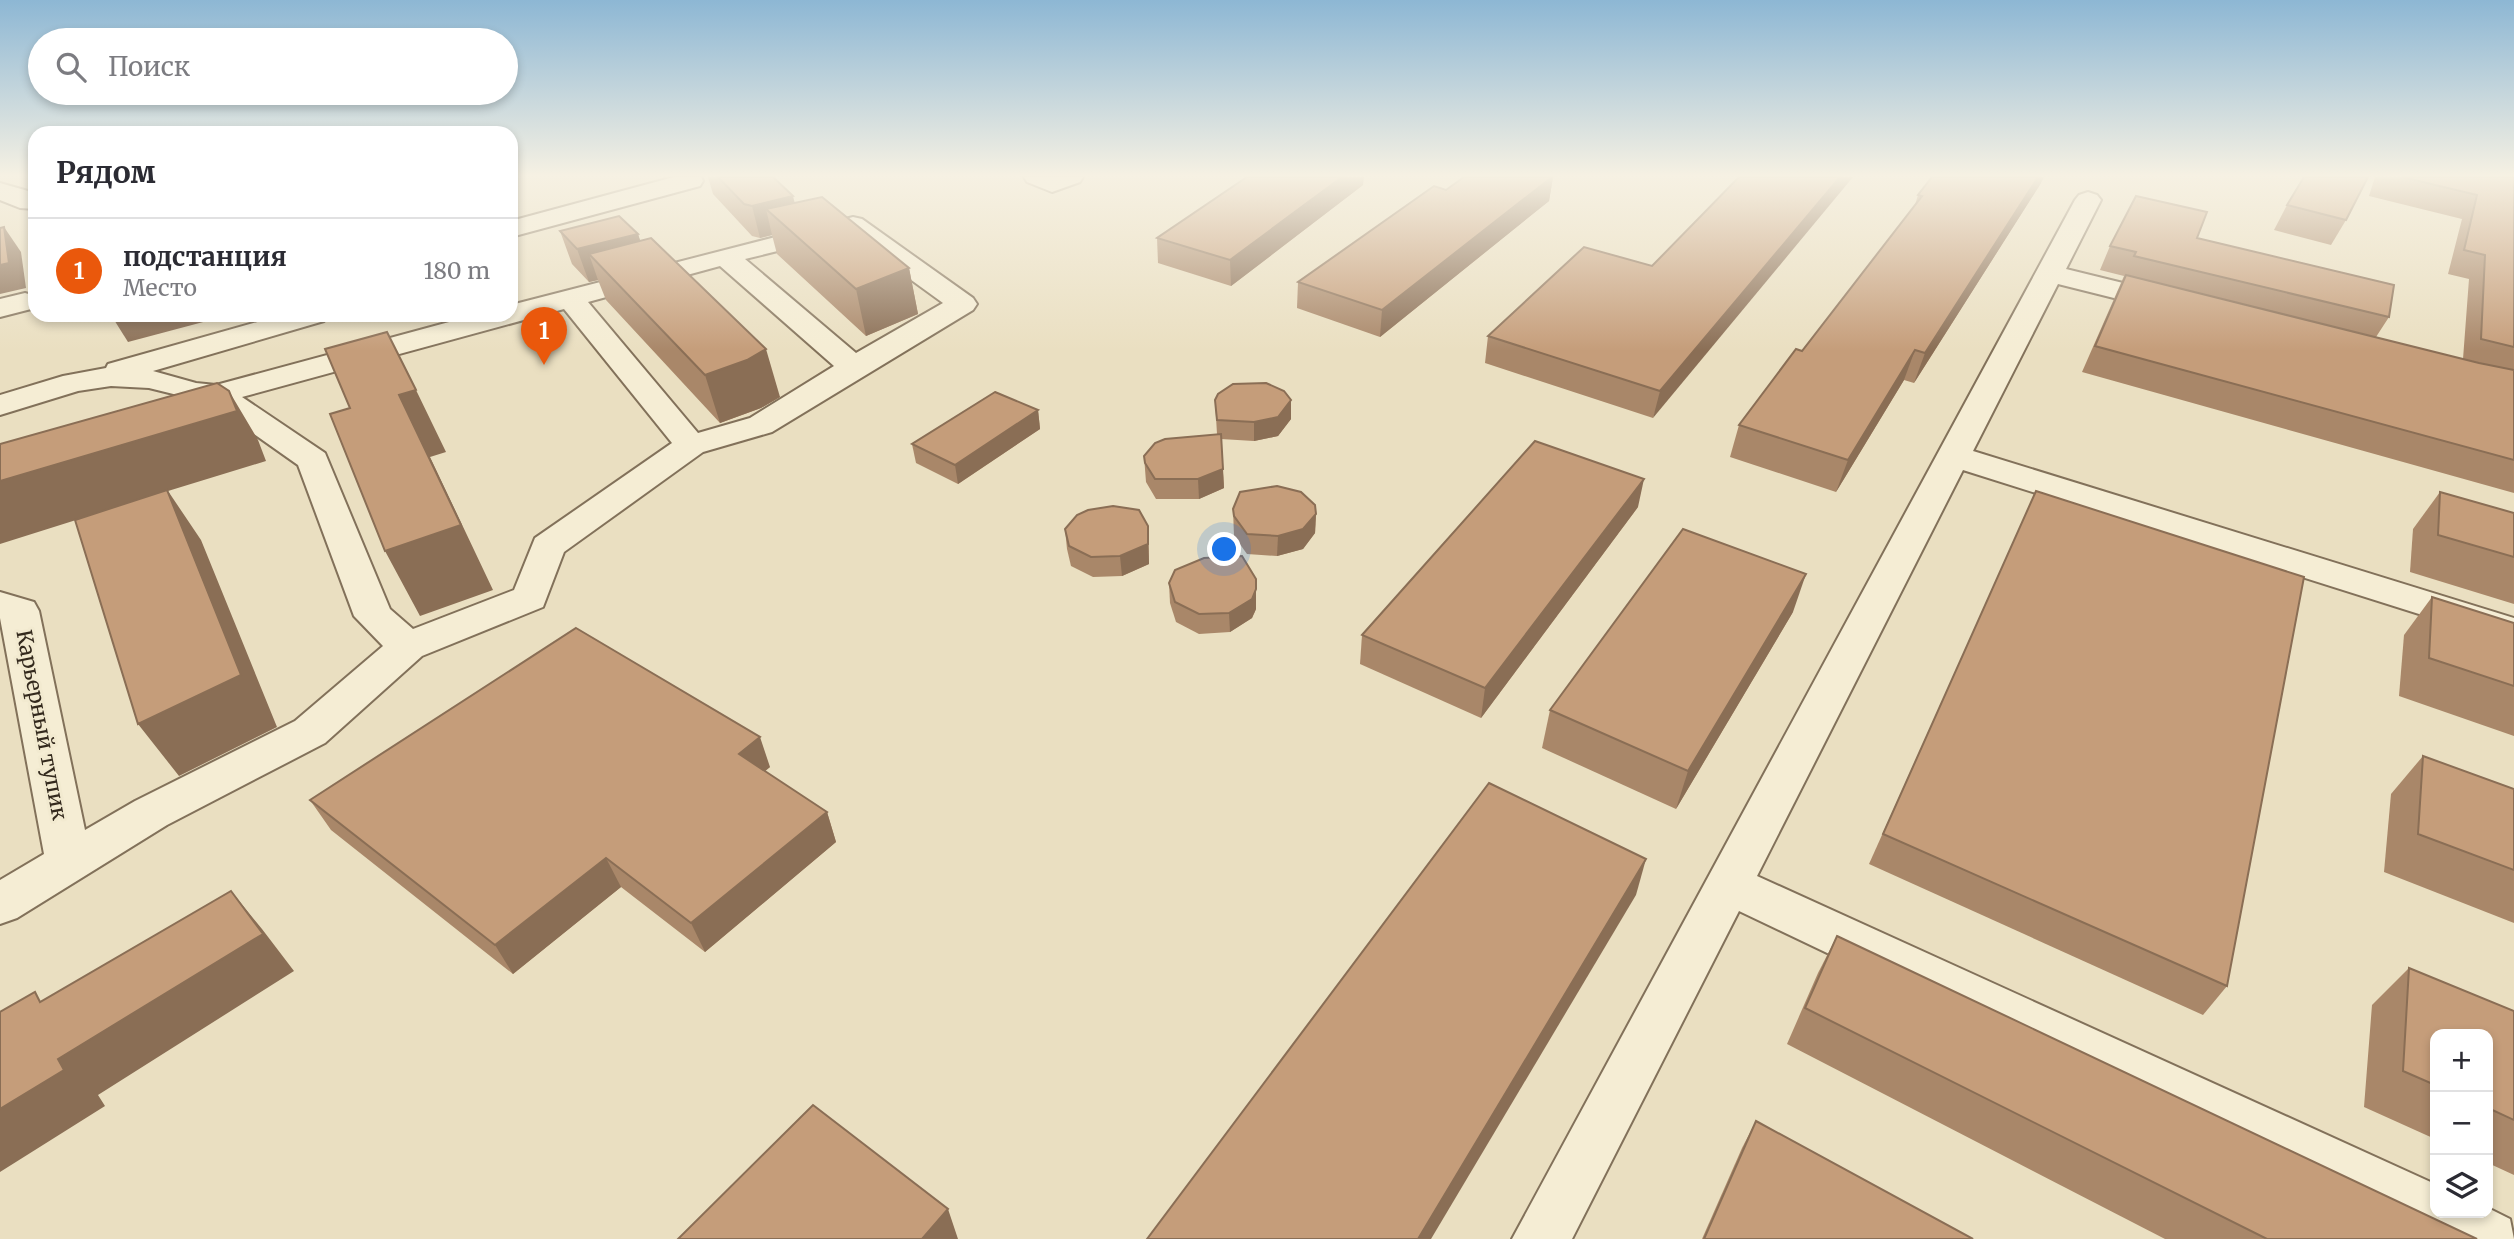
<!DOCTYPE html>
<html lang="ru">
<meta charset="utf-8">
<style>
body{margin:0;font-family:Merriweather,serif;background:#f2f2f3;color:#2b2b33}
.controls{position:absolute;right:21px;bottom:21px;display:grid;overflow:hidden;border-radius:14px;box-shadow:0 4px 10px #0003}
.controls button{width:63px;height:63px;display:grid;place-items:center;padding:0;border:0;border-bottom:2px solid #e1e1e2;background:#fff;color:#2b2b33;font:35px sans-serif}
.you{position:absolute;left:1225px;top:550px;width:24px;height:24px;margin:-18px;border:5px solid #fff;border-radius:50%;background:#1a73e8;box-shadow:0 0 0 10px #1a73e833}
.badge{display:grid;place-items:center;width:46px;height:46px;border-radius:50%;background:#ea580c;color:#fff;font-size:23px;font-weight:700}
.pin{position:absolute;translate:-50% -58px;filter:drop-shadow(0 2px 4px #0008)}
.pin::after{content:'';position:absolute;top:37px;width:24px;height:21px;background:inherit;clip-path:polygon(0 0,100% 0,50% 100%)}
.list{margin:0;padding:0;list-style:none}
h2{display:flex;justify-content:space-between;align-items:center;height:91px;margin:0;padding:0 28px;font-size:30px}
h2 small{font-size:23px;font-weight:400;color:#7c7c81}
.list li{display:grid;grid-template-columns:46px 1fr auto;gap:21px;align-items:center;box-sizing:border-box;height:105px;padding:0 28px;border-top:2px solid #e1e1e2}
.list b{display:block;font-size:26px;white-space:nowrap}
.list p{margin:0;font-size:23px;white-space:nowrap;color:#7c7c81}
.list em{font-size:23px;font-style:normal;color:#7c7c81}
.icon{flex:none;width:38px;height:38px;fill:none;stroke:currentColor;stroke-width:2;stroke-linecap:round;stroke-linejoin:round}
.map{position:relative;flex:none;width:2514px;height:1239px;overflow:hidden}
.search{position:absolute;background:#fff;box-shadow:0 4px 10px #0003;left:28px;top:28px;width:490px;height:77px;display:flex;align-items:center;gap:18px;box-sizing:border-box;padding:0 24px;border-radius:38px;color:#7c7c81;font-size:26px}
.panel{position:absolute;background:#fff;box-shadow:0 4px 10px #0003;left:28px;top:126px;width:490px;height:196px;border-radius:21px}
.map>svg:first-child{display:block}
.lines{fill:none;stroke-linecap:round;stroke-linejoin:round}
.minor-casing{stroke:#82715a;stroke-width:4}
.minor{fill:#f5edd4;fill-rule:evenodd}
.wall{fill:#a98769}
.shaded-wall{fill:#8a6e55}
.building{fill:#c59d7a;stroke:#8a6e55;stroke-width:2}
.labels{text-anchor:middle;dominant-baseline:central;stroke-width:6;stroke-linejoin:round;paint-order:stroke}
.street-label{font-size:21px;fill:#33291d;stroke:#f2ead0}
</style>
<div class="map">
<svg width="2514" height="1239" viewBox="0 0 2514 1239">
<rect width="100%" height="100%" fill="#eadfc1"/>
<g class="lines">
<g class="minor-casing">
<g id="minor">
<path d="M 674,177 L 701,177 L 703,181 L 700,186 L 511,237 L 511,221 Z"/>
<path d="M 1024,177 L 1083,177 L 1080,182 L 1052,192 L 1027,182 Z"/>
<path d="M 0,183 L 35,193 L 35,209 L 20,208 L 0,200 Z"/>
<path d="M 2088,192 L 2097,195 L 2101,200 L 2066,269 L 2180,297 L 2184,303 L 2180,309 L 2170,312 L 2058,284 L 1973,451 L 2514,618 L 2514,644 L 1963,470 L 1757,876 L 2435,1184 L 2435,1213 L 2488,1213 L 2488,1208 L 2510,1219 L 2514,1239 L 2427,1239 L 1739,911 L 1572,1239 L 1512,1239 L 2075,200 L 2079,195 Z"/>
<path d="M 853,217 L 862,219 L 973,298 L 977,304 L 973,310 L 772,432 L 703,452 L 564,552 L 543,607 L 422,656 L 325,743 L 167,825 L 17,918 L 0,924 L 0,880 L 44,854 L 0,618 L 0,592 L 34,602 L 39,611 L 85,830 L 135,801 L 295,721 L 383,646 L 354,616 L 298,465 L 210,403 L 149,388 L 111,386 L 78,391 L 0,415 L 0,395 L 63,376 L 106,368 L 108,364 L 282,315 L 328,315 L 324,321 L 153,371 L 196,383 L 216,385 L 475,315 L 511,315 L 511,305 ZM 848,234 L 943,303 L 856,353 L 745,259 ZM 720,266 L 834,366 L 750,418 L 698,433 L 588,302 ZM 564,309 L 672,443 L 535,538 L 514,590 L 413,629 L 390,609 L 325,453 L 242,397 Z"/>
<path d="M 25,293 L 35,296 L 35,308 L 0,317 L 0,299 Z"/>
</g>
</g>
<use href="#minor" class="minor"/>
</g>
<g class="wall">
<path d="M 708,177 L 773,177 L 795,203 L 909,268 L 918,314 L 866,336 L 777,254 L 772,235 L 760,238 L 752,236 L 713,194 Z"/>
<path d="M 1553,177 L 1549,201 L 1380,337 L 1297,308 L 1298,282 Z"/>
<path d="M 1739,177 L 1653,418 L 1485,363 L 1488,336 L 1652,266 Z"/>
<path d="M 2375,177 L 2514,177 L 2514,493 L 2082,372 L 2124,276 L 2100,270 L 2110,246 L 2197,238 L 2389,317 L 2376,337 L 2463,359 L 2469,279 L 2448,274 L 2462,219 L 2369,196 Z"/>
<path d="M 2041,183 L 1914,383 L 1904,380 L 1836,492 L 1730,457 L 1739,425 L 1802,351 L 1915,205 L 1918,195 Z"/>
<path d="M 1363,185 L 1231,286 L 1158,263 L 1157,238 Z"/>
<path d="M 2287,205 L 2346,220 L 2331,245 L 2274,230 Z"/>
<path d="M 560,231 L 638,234 L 640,241 L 780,397 L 761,408 L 720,423 L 606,300 L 598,280 L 589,282 L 572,264 Z"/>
<path d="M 1215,400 L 1291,419 L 1278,436 L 1254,441 L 1221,439 L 1224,488 L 1199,499 L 1156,499 L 1146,482 L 1144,456 L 1217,434 Z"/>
<path d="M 1038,410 L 1040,429 L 958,484 L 916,463 L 912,444 Z"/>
<path d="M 2036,491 L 2227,986 L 2203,1015 L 1869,864 Z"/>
<path d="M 2440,492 L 2514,513 L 2514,604 L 2410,572 L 2413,529 Z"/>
<path d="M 1638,507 L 1481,718 L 1360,664 L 1362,635 Z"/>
<path d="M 1233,509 L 1316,514 L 1315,533 L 1303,549 L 1277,556 L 1247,554 L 1234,536 Z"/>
<path d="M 1148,526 L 1149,564 L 1122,576 L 1093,577 L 1071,566 L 1067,549 L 1065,529 Z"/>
<path d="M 1169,583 L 1256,609 L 1252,618 L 1230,632 L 1199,634 L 1176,622 L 1170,603 Z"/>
<path d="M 2432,597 L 2514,623 L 2514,736 L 2399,696 L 2404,635 Z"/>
<path d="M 1793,612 L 1676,809 L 1542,748 L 1550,710 Z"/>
<path d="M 2423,756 L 2514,789 L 2514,923 L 2384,872 L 2391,794 Z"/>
<path d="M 770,767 L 765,771 L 827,812 L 836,842 L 705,952 L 621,887 L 513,974 L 331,830 L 310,800 Z"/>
<path d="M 1837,936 L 2477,1239 L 2165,1239 L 1787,1044 L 1818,973 Z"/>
<path d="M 2409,968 L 2514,1011 L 2514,1175 L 2488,1163 L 2488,1034 L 2435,1034 L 2435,1139 L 2364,1107 L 2372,1005 Z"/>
<path d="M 1756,1121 L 1973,1239 L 1702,1239 L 1742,1148 Z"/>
</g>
<g class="shaded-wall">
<path d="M 1342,177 L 1364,177 L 1363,185 L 1231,286 L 1230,260 Z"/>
<path d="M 1553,177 L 1549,201 L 1380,337 L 1382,310 Z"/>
<path d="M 1840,177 L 1853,177 L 1653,418 L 1660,391 Z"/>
<path d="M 2038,177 L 2044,177 L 2041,183 L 1914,383 L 1925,353 Z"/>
<path d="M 793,196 L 801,228 L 766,209 L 772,235 L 760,238 L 752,206 Z"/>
<path d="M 4,227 L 21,252 L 26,288 L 0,294 L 0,265 Z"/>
<path d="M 638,234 L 649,267 L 589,254 L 598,280 L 589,282 L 577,249 Z"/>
<path d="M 909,268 L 918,314 L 866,336 L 856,289 Z"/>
<path d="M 111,315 L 204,315 L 207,321 L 128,342 Z"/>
<path d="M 766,349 L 780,397 L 761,408 L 720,423 L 705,375 Z"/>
<path d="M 1915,350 L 1904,380 L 1836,492 L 1848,460 Z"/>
<path d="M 416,390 L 446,452 L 430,457 L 493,590 L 420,616 L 385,551 L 399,395 Z"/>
<path d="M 229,391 L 258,440 L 266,461 L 168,491 L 201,540 L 277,727 L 179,776 L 138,724 L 168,491 L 0,544 L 0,481 Z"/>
<path d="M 1291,400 L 1291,419 L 1278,436 L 1254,441 L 1254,422 Z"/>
<path d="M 1038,410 L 1040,429 L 958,484 L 955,465 Z"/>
<path d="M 1223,469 L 1224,488 L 1199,499 L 1198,479 Z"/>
<path d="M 1644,479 L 1638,507 L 1481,718 L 1485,688 Z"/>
<path d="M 1316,514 L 1315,533 L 1303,549 L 1277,556 L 1278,536 Z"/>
<path d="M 1148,526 L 1149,564 L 1122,576 L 1120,556 Z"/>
<path d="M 1806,574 L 1793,612 L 1676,809 L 1688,771 Z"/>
<path d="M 1256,589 L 1256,609 L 1252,618 L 1230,632 L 1229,613 Z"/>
<path d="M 760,737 L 770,767 L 750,783 L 739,754 Z"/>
<path d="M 827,812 L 836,842 L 705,952 L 691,923 Z"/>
<path d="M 606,858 L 621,887 L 513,974 L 495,945 Z"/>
<path d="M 1646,859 L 1636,895 L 1431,1239 L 1418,1239 Z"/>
<path d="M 231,891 L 262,929 L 294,971 L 98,1095 L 105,1106 L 0,1172 L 0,1109 L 58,1059 Z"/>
<path d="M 948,1209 L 958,1239 L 922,1239 Z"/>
</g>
<g class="building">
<path d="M 718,177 L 773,177 L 793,196 L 752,206 L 744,204 Z"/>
<path d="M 1247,177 L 1342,177 L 1230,260 L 1157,238 Z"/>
<path d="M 1464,177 L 1552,177 L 1382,310 L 1298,282 L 1434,186 L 1446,190 Z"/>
<path d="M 1739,177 L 1840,177 L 1660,391 L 1488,336 L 1584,247 L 1652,266 Z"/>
<path d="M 1932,177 L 2038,177 L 1925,353 L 1915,350 L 1848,460 L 1739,425 L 1796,349 L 1802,351 L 1922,196 L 1918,195 Z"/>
<path d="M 2304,177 L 2368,177 L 2346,220 L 2287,205 Z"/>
<path d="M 2402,177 L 2514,177 L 2514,347 L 2481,339 L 2485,255 L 2464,250 L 2477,195 Z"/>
<path d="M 2136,196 L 2207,212 L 2197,238 L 2394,285 L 2389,317 L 2134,256 L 2136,252 L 2110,246 Z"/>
<path d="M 822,197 L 909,268 L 856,289 L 766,209 Z"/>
<path d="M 619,216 L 638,234 L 577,249 L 560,231 Z"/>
<path d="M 4,227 L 9,263 L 0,265 L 0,228 Z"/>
<path d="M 651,238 L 766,349 L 747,360 L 705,375 L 589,254 Z"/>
<path d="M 2126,275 L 2479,363 L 2514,370 L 2514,460 L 2095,346 Z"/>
<path d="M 387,332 L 416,390 L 399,395 L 461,525 L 385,551 L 330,414 L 350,408 L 325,349 Z"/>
<path d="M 217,383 L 229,391 L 237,411 L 0,481 L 0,444 Z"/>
<path d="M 1266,383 L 1284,391 L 1291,400 L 1278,417 L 1254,422 L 1217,420 L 1215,400 L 1218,394 L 1233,384 Z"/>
<path d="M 995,392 L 1038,410 L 955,465 L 912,444 Z"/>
<path d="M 1221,434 L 1223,469 L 1198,479 L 1155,479 L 1145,463 L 1144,456 L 1155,443 L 1165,439 Z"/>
<path d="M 1535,441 L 1644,479 L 1485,688 L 1362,635 Z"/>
<path d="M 1277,486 L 1301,492 L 1315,505 L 1316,514 L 1303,529 L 1278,536 L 1247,534 L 1234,516 L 1233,509 L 1240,492 Z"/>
<path d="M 167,490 L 241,675 L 138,724 L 75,520 Z"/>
<path d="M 2036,491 L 2304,577 L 2227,986 L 1883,834 Z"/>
<path d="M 2440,492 L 2514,513 L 2514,557 L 2438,535 Z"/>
<path d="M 1113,506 L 1139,510 L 1148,526 L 1148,544 L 1120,556 L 1091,557 L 1069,546 L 1065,529 L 1077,515 L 1088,510 Z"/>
<path d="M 1683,529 L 1806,574 L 1688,771 L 1550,710 Z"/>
<path d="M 1242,556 L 1256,579 L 1256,589 L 1252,599 L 1229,613 L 1199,614 L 1175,602 L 1169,583 L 1175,570 L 1204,558 Z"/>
<path d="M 2432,597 L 2514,623 L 2514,686 L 2429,658 Z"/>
<path d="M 576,628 L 760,737 L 739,754 L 827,812 L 691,923 L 606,858 L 495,945 L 310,800 Z"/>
<path d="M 2423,756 L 2514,789 L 2514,870 L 2418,834 Z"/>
<path d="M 1489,783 L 1646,859 L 1418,1239 L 1147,1239 Z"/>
<path d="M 231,891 L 263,934 L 58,1059 L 64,1070 L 0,1109 L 0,1012 L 35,992 L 40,1002 Z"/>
<path d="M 1837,936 L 2477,1239 L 2267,1239 L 1805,1008 Z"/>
<path d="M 2409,968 L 2514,1011 L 2514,1120 L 2488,1108 L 2488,1034 L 2435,1034 L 2435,1085 L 2403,1071 Z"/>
<path d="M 813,1105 L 948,1209 L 922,1239 L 678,1239 Z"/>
<path d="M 1756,1121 L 1973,1239 L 1704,1239 Z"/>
</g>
<linearGradient id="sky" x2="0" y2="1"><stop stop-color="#8db7d4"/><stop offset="0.5" stop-color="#f6f1e3"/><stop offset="1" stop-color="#f6f1e3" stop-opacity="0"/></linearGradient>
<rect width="2514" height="351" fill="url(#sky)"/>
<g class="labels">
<g class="street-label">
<text transform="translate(42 725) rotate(79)">Карьерный тупик</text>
</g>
</g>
</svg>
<div class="controls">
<button>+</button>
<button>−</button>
<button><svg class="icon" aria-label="layers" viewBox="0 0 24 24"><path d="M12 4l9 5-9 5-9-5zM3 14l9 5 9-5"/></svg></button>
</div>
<div class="you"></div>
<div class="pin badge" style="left:544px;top:365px">1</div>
<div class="search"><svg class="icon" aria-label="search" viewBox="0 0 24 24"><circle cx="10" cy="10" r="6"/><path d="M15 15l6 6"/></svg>Поиск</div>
<section class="panel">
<h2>Рядом<small></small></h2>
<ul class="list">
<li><span class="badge">1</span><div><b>подстанция</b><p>Место</p></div><em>180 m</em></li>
</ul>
</section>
</div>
